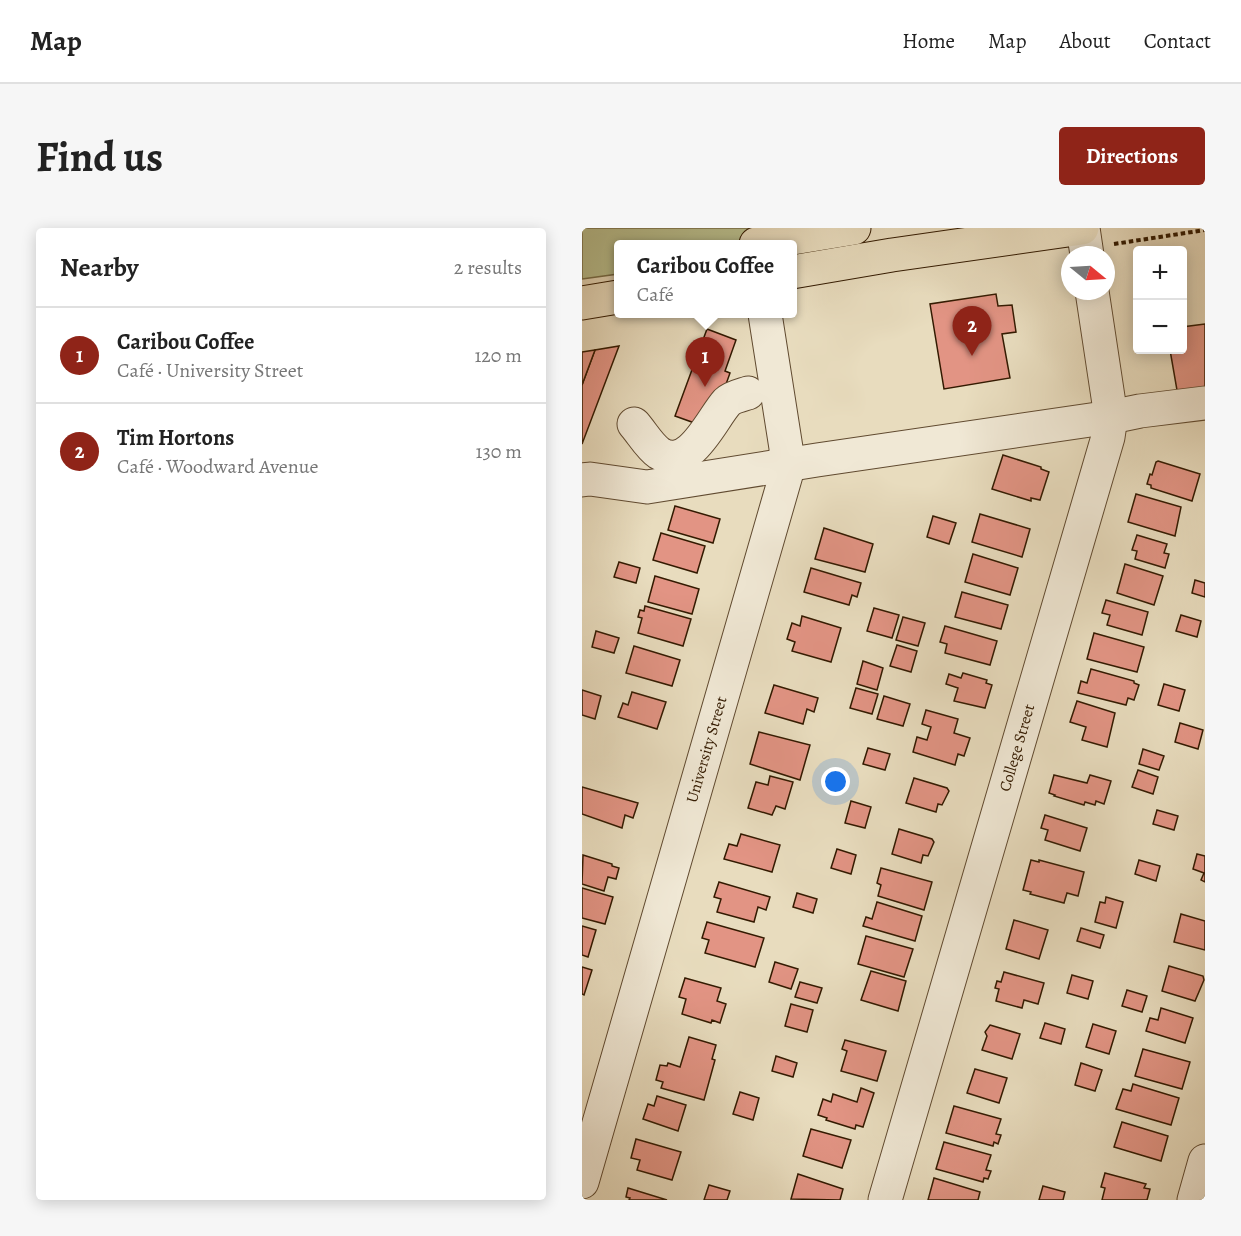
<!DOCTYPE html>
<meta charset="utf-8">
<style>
body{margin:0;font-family:Alegreya,serif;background:#f6f6f6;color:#222}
.controls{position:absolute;right:18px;top:18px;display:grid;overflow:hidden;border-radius:6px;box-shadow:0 3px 15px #0003}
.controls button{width:54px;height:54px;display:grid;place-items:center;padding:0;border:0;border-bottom:2px solid #e0e0e0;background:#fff;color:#222;font:30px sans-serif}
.compass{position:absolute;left:479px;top:18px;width:54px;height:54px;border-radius:50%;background:#fff;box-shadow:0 3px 15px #0003;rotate:108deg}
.you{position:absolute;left:254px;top:554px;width:21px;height:21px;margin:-15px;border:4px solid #fff;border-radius:50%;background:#1a73e8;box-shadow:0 0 0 9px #1a73e833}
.badge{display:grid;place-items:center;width:39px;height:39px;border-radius:50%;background:#8f2418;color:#fff;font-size:20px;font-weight:700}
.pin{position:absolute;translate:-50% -50px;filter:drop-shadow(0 2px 3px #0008)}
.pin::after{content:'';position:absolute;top:32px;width:21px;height:18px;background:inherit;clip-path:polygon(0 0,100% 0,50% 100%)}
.popup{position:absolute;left:32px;top:12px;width:183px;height:78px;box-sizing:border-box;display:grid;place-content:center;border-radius:6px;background:#fff;filter:drop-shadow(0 2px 4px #0005);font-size:20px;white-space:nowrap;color:#767676}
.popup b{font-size:22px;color:#222}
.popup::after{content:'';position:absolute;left:50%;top:100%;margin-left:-12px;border:12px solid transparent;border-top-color:#fff}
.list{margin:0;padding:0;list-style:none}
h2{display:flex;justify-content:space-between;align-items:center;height:78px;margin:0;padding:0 24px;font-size:26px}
h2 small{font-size:20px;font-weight:400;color:#767676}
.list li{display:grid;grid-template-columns:39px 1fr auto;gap:18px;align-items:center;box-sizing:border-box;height:96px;padding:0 24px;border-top:2px solid #e0e0e0}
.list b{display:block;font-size:22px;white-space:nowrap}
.list p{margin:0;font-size:20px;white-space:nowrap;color:#767676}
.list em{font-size:20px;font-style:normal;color:#767676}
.map{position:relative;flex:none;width:623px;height:972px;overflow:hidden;border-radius:6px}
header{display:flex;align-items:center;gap:36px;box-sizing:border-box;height:84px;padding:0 30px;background:#fff;border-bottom:2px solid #e0e0e0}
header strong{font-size:28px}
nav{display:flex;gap:33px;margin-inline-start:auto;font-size:21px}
.intro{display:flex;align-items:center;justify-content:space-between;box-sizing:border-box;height:144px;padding:0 36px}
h1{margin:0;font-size:42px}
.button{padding:15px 27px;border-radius:6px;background:#8f2418;color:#fff;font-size:21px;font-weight:700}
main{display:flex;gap:36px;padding:0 36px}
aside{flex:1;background:#fff;border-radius:6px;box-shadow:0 3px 15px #0003}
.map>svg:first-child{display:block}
.green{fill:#b8c090;stroke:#766d48;stroke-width:1.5}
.building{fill:#e29484;stroke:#331a01;stroke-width:1.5}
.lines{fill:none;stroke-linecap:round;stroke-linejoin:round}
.minor-casing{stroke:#604a30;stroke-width:35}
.major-casing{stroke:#331a01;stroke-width:35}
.path{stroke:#331a01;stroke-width:4;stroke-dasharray:4.5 3;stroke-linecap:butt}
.minor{stroke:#f0e8d5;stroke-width:33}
.major{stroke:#e8dcbe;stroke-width:33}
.labels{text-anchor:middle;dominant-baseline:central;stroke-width:4.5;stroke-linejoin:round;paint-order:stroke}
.street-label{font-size:16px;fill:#331a01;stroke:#f0e8d5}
</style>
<header>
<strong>Map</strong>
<nav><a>Home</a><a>Map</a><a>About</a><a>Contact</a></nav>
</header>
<div class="intro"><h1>Find us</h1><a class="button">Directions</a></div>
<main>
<aside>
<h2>Nearby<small>2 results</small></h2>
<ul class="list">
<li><span class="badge">1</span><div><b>Caribou Coffee</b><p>Café · University Street</p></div><em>120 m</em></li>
<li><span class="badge">2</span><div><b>Tim Hortons</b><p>Café · Woodward Avenue</p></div><em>130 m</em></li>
</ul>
</aside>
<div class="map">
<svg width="623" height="972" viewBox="0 0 623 972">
<rect width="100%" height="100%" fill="#e8dcbe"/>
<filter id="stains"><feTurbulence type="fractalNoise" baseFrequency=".00333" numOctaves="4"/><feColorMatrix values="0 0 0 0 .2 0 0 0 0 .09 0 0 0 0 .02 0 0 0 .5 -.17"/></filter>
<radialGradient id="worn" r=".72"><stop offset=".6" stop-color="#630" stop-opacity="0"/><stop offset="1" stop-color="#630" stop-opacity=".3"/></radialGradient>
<path class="green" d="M 0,0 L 244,0 L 144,16 L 36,16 L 36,46 L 0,51 Z"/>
<g class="building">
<path d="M 414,66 L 416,78 L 430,77 L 434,104 L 420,106 L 428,150 L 362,161 L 348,76 Z"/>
<path d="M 623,96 L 623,164 L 596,168 L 588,122 L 600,122 L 600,99 Z"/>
<path d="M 125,101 L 154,112 L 143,143 L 148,145 L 137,176 L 121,198 L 93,188 Z"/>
<path d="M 37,118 L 0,216 L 0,157 L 13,122 Z"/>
<path d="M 13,122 L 0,157 L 0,124 Z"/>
<path d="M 421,227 L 459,239 L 459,241 L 467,244 L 458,272 L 449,270 L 449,273 L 410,261 Z"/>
<path d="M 576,233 L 618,246 L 610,273 L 569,260 L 569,257 L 565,256 L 568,246 L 570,247 L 574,234 Z"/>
<path d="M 554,266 L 599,279 L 593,308 L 546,294 Z"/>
<path d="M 93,278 L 138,291 L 131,315 L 86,302 Z"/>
<path d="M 398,286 L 448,301 L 440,329 L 390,314 Z"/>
<path d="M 351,288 L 374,295 L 367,316 L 345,309 Z"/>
<path d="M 242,300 L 291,316 L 283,344 L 233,331 Z"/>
<path d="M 79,305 L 123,318 L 115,345 L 71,332 Z"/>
<path d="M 555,307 L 585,316 L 582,325 L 587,326 L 583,340 L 553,331 L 555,323 L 550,322 Z"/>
<path d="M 391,326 L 436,340 L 428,367 L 383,354 Z"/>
<path d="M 37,334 L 58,340 L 54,355 L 32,349 Z"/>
<path d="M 543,336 L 581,348 L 572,377 L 535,365 Z"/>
<path d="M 229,340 L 279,355 L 275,369 L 270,367 L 267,377 L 222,364 Z"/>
<path d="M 73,348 L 117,361 L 110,386 L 66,374 Z"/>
<path d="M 613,352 L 623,355 L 623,369 L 610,365 Z"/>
<path d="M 380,364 L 426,377 L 419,401 L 373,389 Z"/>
<path d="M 524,372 L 566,384 L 560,407 L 525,397 L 528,387 L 520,385 Z"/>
<path d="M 63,378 L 109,391 L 101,418 L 56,405 L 60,390 L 56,389 L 58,382 L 62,383 Z"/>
<path d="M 292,380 L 317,387 L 310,410 L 285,403 Z"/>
<path d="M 599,387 L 619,393 L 615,409 L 594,403 Z"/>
<path d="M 220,388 L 259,400 L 249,434 L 210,423 L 213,414 L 205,411 L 210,395 L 218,398 Z"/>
<path d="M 321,389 L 343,395 L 336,418 L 314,412 Z"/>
<path d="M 363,398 L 415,413 L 408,437 L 363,425 L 365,416 L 358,414 Z"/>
<path d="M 14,403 L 37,410 L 32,425 L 10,419 Z"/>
<path d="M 512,405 L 562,419 L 555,444 L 505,431 Z"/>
<path d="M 315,417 L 335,423 L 329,444 L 308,438 Z"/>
<path d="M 52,418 L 98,432 L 90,458 L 44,445 Z"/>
<path d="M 281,433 L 301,440 L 295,462 L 275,456 Z"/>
<path d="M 509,441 L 552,453 L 552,455 L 557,457 L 552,472 L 546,470 L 544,477 L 496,465 L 499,453 L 505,455 Z"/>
<path d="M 381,445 L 405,452 L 404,455 L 410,457 L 403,480 L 372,473 L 376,460 L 364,456 L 367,446 L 379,450 Z"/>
<path d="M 582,456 L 603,462 L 597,483 L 576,477 Z"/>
<path d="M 192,457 L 236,470 L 232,484 L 225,481 L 221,496 L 183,485 Z"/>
<path d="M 274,460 L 296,466 L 290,486 L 268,480 Z"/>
<path d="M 0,462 L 19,468 L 13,491 L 0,487 Z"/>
<path d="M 50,464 L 84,474 L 75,501 L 36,489 L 41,475 L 46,477 Z"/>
<path d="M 302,468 L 328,476 L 321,498 L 295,491 Z"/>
<path d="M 495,473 L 533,485 L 525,519 L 500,512 L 504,499 L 488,494 Z"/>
<path d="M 344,482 L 376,491 L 372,505 L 388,510 L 382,528 L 376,526 L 373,537 L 331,524 L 335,509 L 345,512 L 349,499 L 340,496 Z"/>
<path d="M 598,495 L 621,502 L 616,521 L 593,514 Z"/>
<path d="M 177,504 L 228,517 L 218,552 L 168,536 Z"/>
<path d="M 286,520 L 308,526 L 303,542 L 281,536 Z"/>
<path d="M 561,521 L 582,528 L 577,542 L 557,536 Z"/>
<path d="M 556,542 L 576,549 L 571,566 L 550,559 Z"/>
<path d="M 472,547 L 505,555 L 508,547 L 529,553 L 522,576 L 514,573 L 513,577 L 503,574 L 502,577 L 472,568 L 473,567 L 467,565 Z"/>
<path d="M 188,548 L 211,554 L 203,581 L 194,578 L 190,587 L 166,580 L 174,554 L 186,557 Z"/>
<path d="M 332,550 L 365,560 L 367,563 L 360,577 L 356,576 L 354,584 L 324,575 Z"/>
<path d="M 0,559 L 56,575 L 51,590 L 43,587 L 40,600 L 0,586 Z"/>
<path d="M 269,573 L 289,579 L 283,600 L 263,595 Z"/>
<path d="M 575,582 L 596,588 L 592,602 L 571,596 Z"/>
<path d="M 463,587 L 505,600 L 498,623 L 463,612 L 466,602 L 459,600 Z"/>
<path d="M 317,601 L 350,611 L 352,614 L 346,628 L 341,627 L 339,635 L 310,626 Z"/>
<path d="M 159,606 L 198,617 L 190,644 L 142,631 L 147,616 L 155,618 Z"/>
<path d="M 255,621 L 274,627 L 269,646 L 249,640 Z"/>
<path d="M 615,626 L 623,628 L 623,654 L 619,652 L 622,645 L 611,641 Z"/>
<path d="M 1,627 L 30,636 L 30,638 L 37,640 L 34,651 L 26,649 L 22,663 L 0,656 Z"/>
<path d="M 449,632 L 457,634 L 457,632 L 502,644 L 496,668 L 485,665 L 482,675 L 448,666 L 449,664 L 441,662 Z"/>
<path d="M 557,632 L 578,638 L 574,653 L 553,646 Z"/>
<path d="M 299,640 L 350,654 L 342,682 L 296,668 L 299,657 L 295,655 Z"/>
<path d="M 137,654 L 188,669 L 184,682 L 176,679 L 172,694 L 135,684 L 139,671 L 132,669 Z"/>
<path d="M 0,660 L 31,669 L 23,696 L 0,690 Z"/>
<path d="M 215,665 L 235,671 L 231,685 L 211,679 Z"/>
<path d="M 524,669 L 541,674 L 534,700 L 513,694 L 518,674 L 523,675 Z"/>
<path d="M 295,674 L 340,688 L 333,713 L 281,698 L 284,689 L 290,691 Z"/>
<path d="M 599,686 L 623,693 L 623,722 L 592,714 Z"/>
<path d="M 432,692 L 466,702 L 457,731 L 424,721 Z"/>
<path d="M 125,694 L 182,710 L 173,739 L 123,725 L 127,712 L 120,710 Z"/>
<path d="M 0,698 L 14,702 L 6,729 L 0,727 Z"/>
<path d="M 499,700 L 522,707 L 518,720 L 495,713 Z"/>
<path d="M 284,708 L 331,721 L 322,749 L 276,736 Z"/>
<path d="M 193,734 L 216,741 L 209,761 L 187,754 Z"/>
<path d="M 587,738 L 621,748 L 622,752 L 613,773 L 580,763 Z"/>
<path d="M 0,739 L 10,742 L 2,767 L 0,766 Z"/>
<path d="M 289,743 L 324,753 L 316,783 L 279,772 Z"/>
<path d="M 422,744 L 462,755 L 456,776 L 442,772 L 440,780 L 414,773 L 417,761 L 413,760 L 415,753 L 419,754 Z"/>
<path d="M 490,747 L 511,753 L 506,771 L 485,765 Z"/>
<path d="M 103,750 L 139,760 L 135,773 L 144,776 L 138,795 L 130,792 L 129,795 L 100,786 L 104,771 L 97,769 Z"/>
<path d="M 218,754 L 240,760 L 235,775 L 213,769 Z"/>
<path d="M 545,762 L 565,768 L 560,784 L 540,778 Z"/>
<path d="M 209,776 L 231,782 L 225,804 L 203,798 Z"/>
<path d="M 579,780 L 611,790 L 603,815 L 564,803 L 568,790 L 576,792 Z"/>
<path d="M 463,795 L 483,801 L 479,816 L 458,810 Z"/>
<path d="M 511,796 L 534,803 L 527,826 L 504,819 Z"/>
<path d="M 408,797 L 438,806 L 430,831 L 400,822 L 405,808 L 403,804 Z"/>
<path d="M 107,809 L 134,817 L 130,831 L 133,832 L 122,872 L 79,860 L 81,854 L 74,852 L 78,837 L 85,838 L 86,835 L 98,839 Z"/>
<path d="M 263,812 L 304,823 L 295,853 L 259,843 L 265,823 L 260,821 Z"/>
<path d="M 561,821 L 608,834 L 600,861 L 553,848 Z"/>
<path d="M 194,828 L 215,835 L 211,849 L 190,843 Z"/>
<path d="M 499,835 L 520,842 L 513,863 L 493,857 Z"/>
<path d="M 393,841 L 425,850 L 417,875 L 385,865 Z"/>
<path d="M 551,856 L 597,870 L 589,897 L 534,881 L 541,861 L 549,863 Z"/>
<path d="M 279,860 L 292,865 L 281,899 L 274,897 L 273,901 L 244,892 L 245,890 L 236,887 L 241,871 L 249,874 L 251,866 L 275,874 Z"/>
<path d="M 158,864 L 177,870 L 171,892 L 151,886 Z"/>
<path d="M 75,868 L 104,877 L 96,903 L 61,891 L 66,876 L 72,878 Z"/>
<path d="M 372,878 L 419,891 L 414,906 L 419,907 L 416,916 L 412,914 L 411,918 L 364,905 Z"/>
<path d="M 540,894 L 586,908 L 579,933 L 532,919 Z"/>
<path d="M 229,901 L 269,912 L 260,940 L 221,928 Z"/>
<path d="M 54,911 L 99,924 L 90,952 L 55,942 L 58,932 L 49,930 Z"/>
<path d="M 362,914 L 409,927 L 404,942 L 409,943 L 406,951 L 402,950 L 401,954 L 354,941 Z"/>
<path d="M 523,945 L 564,956 L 562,960 L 568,961 L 565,972 L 520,972 L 523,960 L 519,959 Z"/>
<path d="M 216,946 L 261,961 L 258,972 L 209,971 Z"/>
<path d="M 352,950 L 398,964 L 396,972 L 346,972 Z"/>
<path d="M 127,957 L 148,963 L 145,972 L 122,972 Z"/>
<path d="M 461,958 L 483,964 L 481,972 L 457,972 Z"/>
<path d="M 46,960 L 85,972 L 47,972 L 48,970 L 44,969 Z"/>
</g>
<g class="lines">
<g class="minor-casing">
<g id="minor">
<path d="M 501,0 L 505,27"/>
<path d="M 52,196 C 60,205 67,218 77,225 C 108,245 130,190 145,174 C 150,169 160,167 166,165"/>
<path d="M 0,252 L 8,251 L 65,259 L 235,232 L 529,189 L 558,183 L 623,175"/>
<path id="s1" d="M 0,954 L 204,247 L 204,220 L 183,86"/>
<path id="s2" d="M 303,972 L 526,209 L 529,189 L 510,63"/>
<path d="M 612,972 L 623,933"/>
</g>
</g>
<g class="major-casing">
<g id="major">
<path d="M 174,16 L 272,0"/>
<path d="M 210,44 L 310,27 L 500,0"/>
<path d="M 0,75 L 36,69"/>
</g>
</g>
<g class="path">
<path d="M 532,16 L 623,2"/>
<path d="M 57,87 L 71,86"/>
</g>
<use href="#minor" class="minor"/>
<use href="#major" class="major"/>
</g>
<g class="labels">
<g class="street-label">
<text stroke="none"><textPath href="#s2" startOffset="471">College Street</textPath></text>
<text stroke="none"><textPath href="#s1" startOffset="450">University Street</textPath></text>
</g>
</g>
<rect width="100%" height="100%" filter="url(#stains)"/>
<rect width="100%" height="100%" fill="url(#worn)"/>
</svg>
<div class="controls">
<button>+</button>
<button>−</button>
</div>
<svg class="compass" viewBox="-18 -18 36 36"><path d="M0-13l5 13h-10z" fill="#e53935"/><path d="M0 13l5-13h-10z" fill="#767676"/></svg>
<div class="you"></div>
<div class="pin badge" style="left:123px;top:159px">1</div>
<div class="popup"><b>Caribou Coffee</b>Café</div>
<div class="pin badge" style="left:390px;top:128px">2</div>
</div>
</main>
